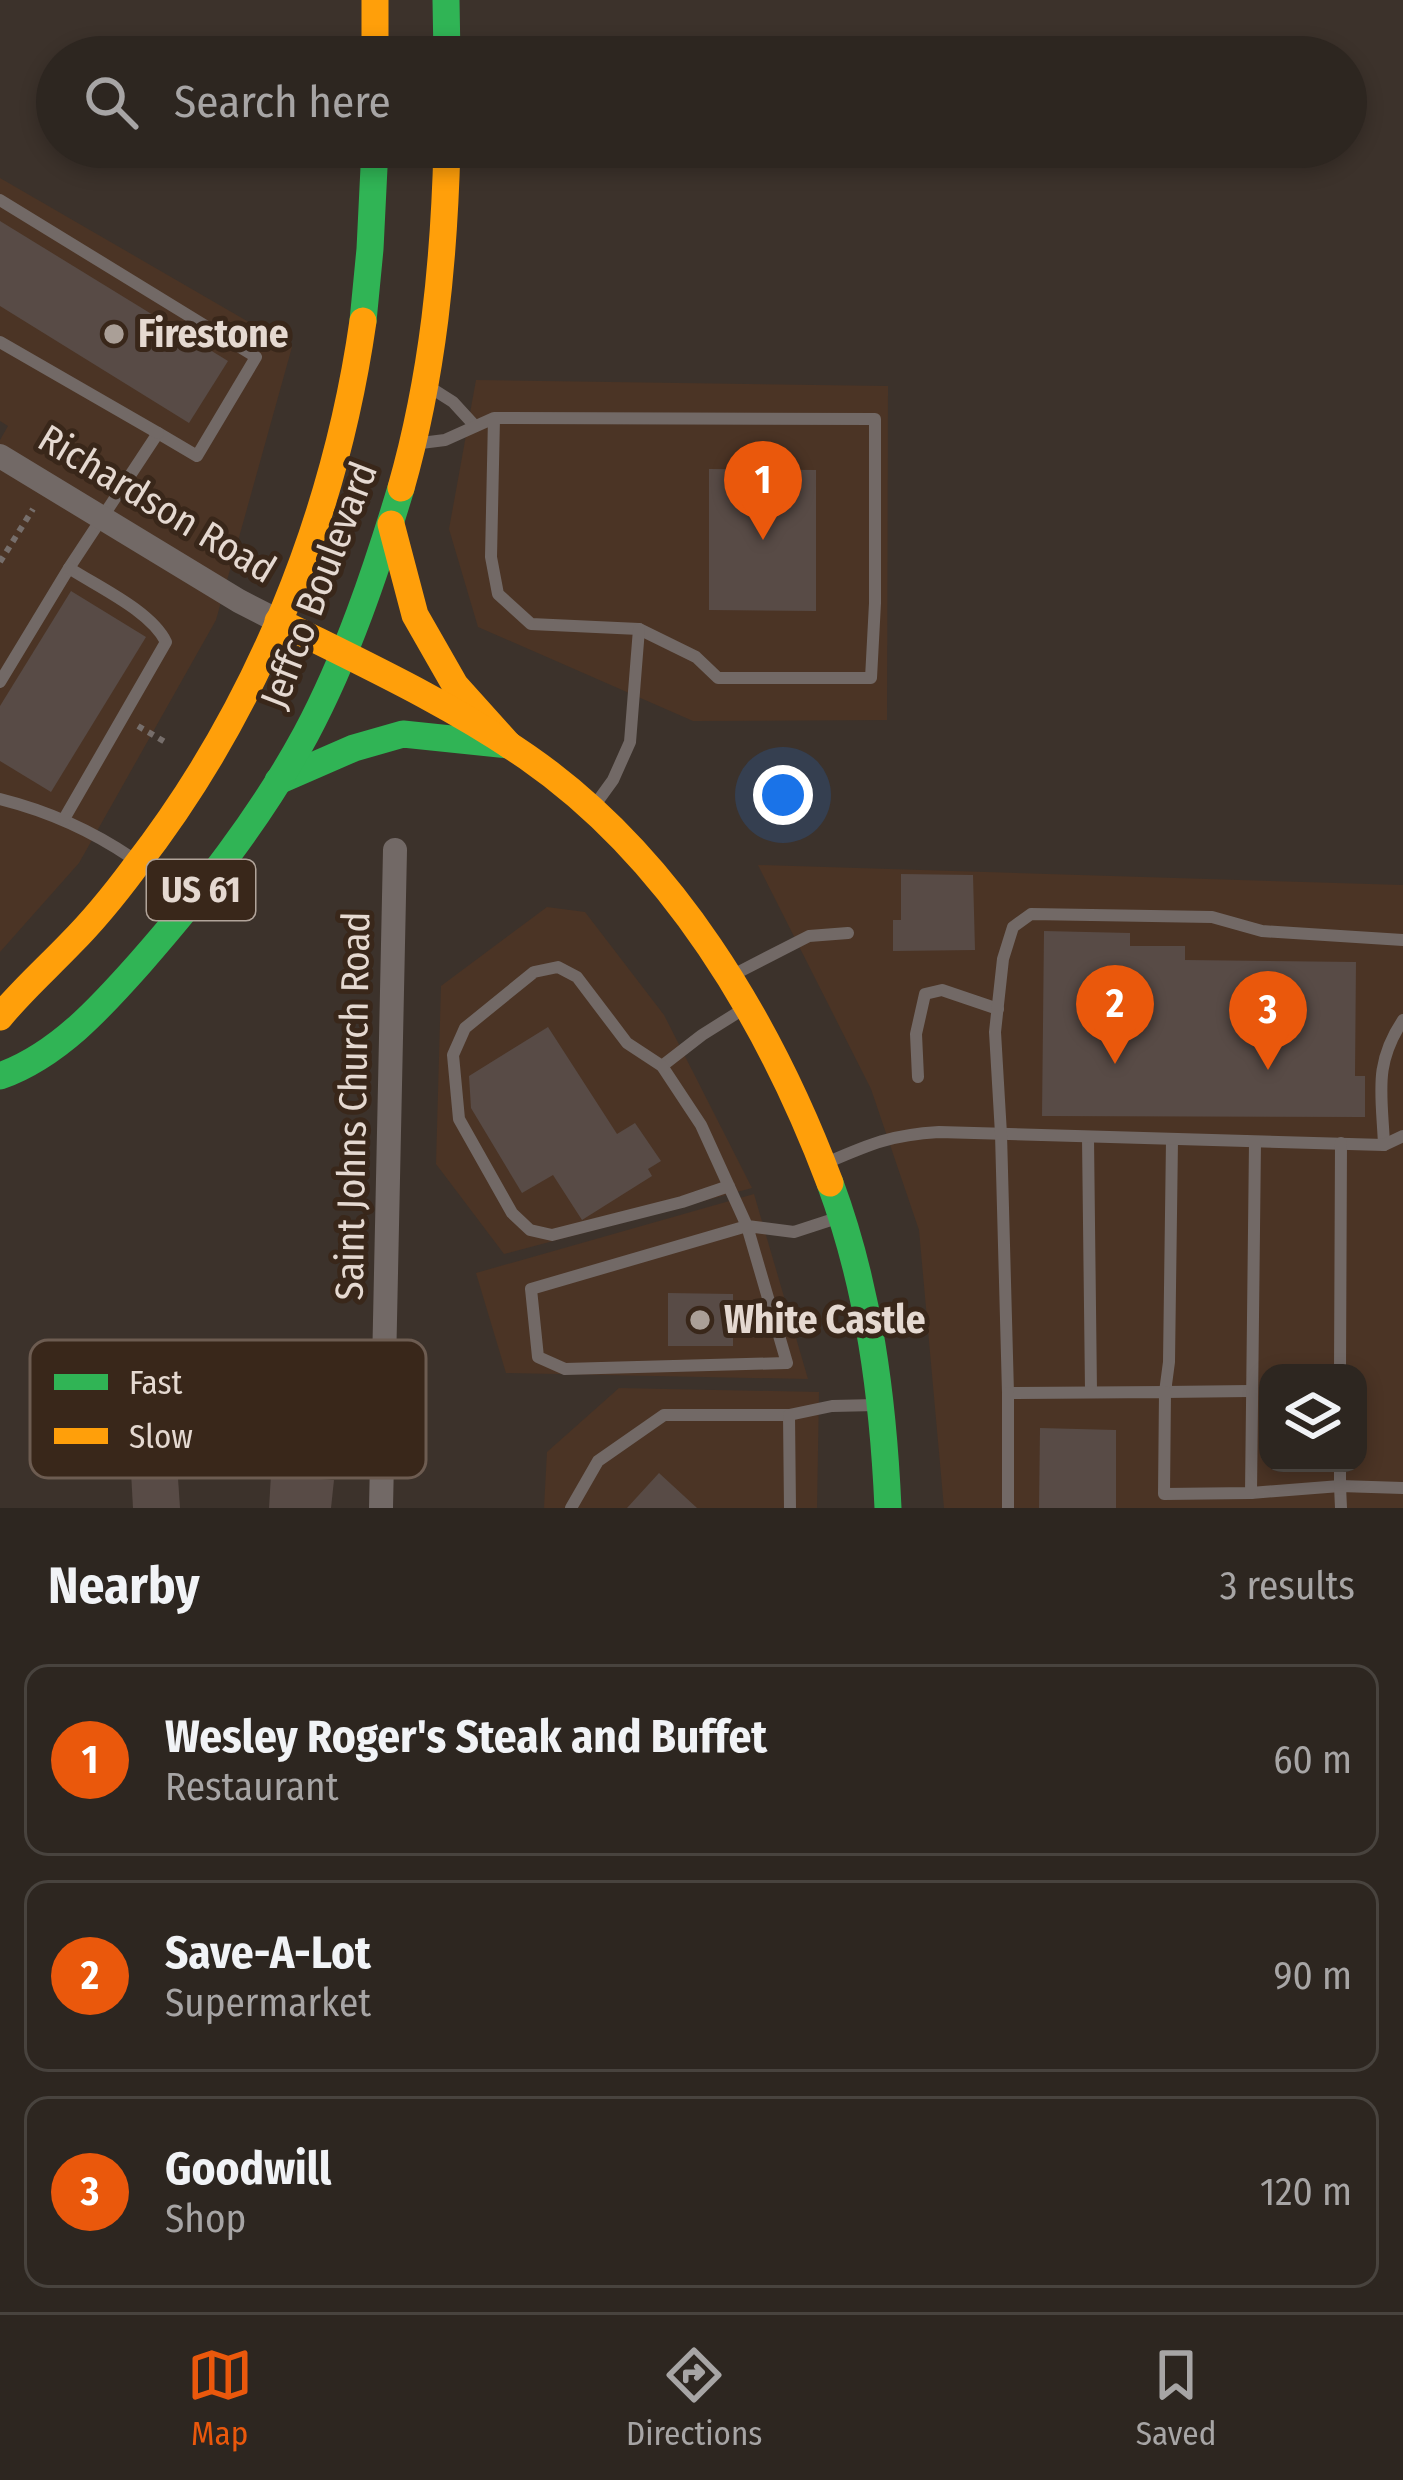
<!DOCTYPE html>
<style>
body{margin:0;font-family:"Fira Sans Condensed",sans-serif;background:#39322d;color:#f1f3f6}
.controls{position:absolute;right:36px;bottom:36px;display:grid;overflow:hidden;border-radius:24px;box-shadow:0 6px 18px #0003}
.controls button{width:108px;height:108px;display:grid;place-items:center;padding:0;border:0;border-bottom:3px solid #48433e;background:#2d2620;color:#f1f3f6;font:60px sans-serif}
.you{position:absolute;left:783px;top:795px;width:42px;height:42px;margin:-30px;border:9px solid #fff;border-radius:50%;background:#1a73e8;box-shadow:0 0 0 18px #1a73e833}
.badge{display:grid;place-items:center;width:78px;height:78px;border-radius:50%;background:#ea580c;color:#fff;font-size:39px;font-weight:700}
.pin{position:absolute;translate:-50% -99px;filter:drop-shadow(0 3px 6px #0008)}
.pin::after{content:'';position:absolute;top:63px;width:42px;height:36px;background:inherit;clip-path:polygon(0 0,100% 0,50% 100%)}
.list{margin:0;padding:0;list-style:none}
h2{display:flex;justify-content:space-between;align-items:center;height:156px;margin:0;padding:0 48px;font-size:51px}
h2 small{font-size:39px;font-weight:400;color:#a7a5a5}
.list li{display:grid;grid-template-columns:78px 1fr auto;gap:36px;align-items:center;box-sizing:border-box;height:192px;margin:0 24px 24px;padding:0 24px;border:3px solid #48433e;border-radius:24px}
.list b{display:block;font-size:45px;white-space:nowrap}
.list p{margin:0;font-size:39px;white-space:nowrap;color:#a7a5a5}
.list em{font-size:39px;font-style:normal;color:#a7a5a5}
.icon{flex:none;width:66px;height:66px;fill:none;stroke:currentColor;stroke-width:2;stroke-linecap:round;stroke-linejoin:round}
.map{position:relative;flex:none;width:1403px;height:1508px;overflow:hidden}
.search{position:absolute;background:#2d2620;box-shadow:0 6px 18px #0003;left:36px;right:36px;top:36px;height:132px;display:flex;align-items:center;gap:30px;box-sizing:border-box;padding:0 42px;border-radius:66px;color:#a7a5a5;font-size:45px}
.sheet{height:804px;background:#2d2620}
nav{display:flex;justify-content:space-around;align-items:center;box-sizing:border-box;height:168px;border-top:3px solid #48433e;background:#2d2620;font-size:33px;color:#a7a5a5}
nav a{display:grid;justify-items:center;gap:6px}
nav .on{color:#ea580c}
.map>svg:first-child{display:block}
.built{fill:#4b3425;fill-rule:evenodd}
.building{fill:#584b46}
.lines{fill:none;stroke-linecap:round;stroke-linejoin:round}
.path{stroke:#766e6b;stroke-width:6;stroke-dasharray:6 6;stroke-linecap:butt}
.lane{stroke:#726966;stroke-width:12}
.street{stroke:#726966;stroke-width:24}
.fast{stroke:#30b455;stroke-width:27}
.slow{stroke:#ff9f0a;stroke-width:27}
.poi-dot{fill:#aa9f97;stroke:#39271a;stroke-width:4.5}
.labels{text-anchor:middle;dominant-baseline:central;stroke-width:10;stroke-linejoin:round;paint-order:stroke}
.shield{fill:#39271a;stroke:#b1a49a;stroke-width:3}
.shield-label{font-size:36px;font-weight:bold;fill:#e5d9d1}
.poi-label{font-size:39px;font-weight:bold;fill:#e5d9d1;stroke:#39271a;text-anchor:start}
.street-label{font-size:39px;fill:#e5d9d1;stroke:#39271a}
.key{fill:#39271a;stroke:#6d5c51;stroke-width:3}
.key-label{font-size:33px;fill:#e5d9d1}
</style>
<div class="map">
<svg width="1403" height="1508" viewBox="0 0 1403 1508">
<rect width="100%" height="100%" fill="#3c322b"/>
<g class="built">
<path d="M 0,178 L 292,347 L 216,620 L 79,863 L 0,952 L 0,440 L 8,426 L 0,421 Z"/>
<path d="M 476,380 L 888,386 L 887,720 L 693,721 L 478,627 L 449,529 Z"/>
<path d="M 758,865 L 1403,885 L 1403,1508 L 944,1508 L 919,1230 L 871,1089 ZM 1268,1373 L 1358,1373 L 1358,1463 L 1268,1463 Z"/>
<path d="M 547,907 L 585,912 L 664,1015 L 752,1188 L 504,1254 L 436,1164 L 441,986 Z"/>
<path d="M 754,1194 L 808,1379 L 506,1373 L 476,1273 Z"/>
<path d="M 619,1388 L 819,1392 L 817,1508 L 544,1508 L 547,1452 Z"/>
</g>
<g class="building">
<path d="M 0,221 L 228,361 L 189,423 L 0,306 Z"/>
<path d="M 709,469 L 816,470 L 816,611 L 709,610 Z"/>
<path d="M 71,591 L 146,637 L 51,792 L 0,761 L 0,706 Z"/>
<path d="M 901,874 L 973,875 L 975,950 L 893,951 L 893,920 L 901,920 Z"/>
<path d="M 1044,931 L 1130,933 L 1130,946 L 1185,946 L 1185,960 L 1356,962 L 1355,1076 L 1365,1076 L 1365,1117 L 1042,1116 Z"/>
<path d="M 548,1027 L 617,1134 L 635,1123 L 661,1161 L 648,1169 L 652,1176 L 582,1220 L 553,1175 L 522,1193 L 471,1108 L 469,1076 Z"/>
<path d="M 668,1293 L 733,1294 L 733,1346 L 668,1346 Z"/>
<path d="M 1040,1428 L 1116,1430 L 1116,1508 L 1039,1508 Z"/>
<path d="M 175,1433 L 180,1508 L 133,1508 L 129,1436 Z"/>
<path d="M 659,1473 L 697,1508 L 627,1508 Z"/>
<path d="M 271,1475 L 334,1480 L 331,1508 L 269,1508 Z"/>
</g>
<g class="lines">
<g class="path">
<path d="M 0,562 L 33,509"/>
<path d="M 138,726 L 165,742"/>
</g>
<g class="lane">
<path d="M 0,200 L 256,357 L 197,456 L 158,433 L 69,568 L 0,682"/>
<path d="M 0,342 L 158,433"/>
<path d="M 431,388 L 453,402 L 475,426"/>
<path d="M 421,443 L 445,440 L 494,418 L 875,419 L 875,603 L 871,678 L 718,678 L 696,657 L 639,629 L 531,624 L 498,594 L 491,557 L 494,418"/>
<path d="M 0,799 C 48,811 91,830 132,858"/>
<path d="M 592,809 L 613,780 L 630,742 L 639,629"/>
<path d="M 64,819 L 166,642 C 151,611 98,587 69,568"/>
<path d="M 731,976 L 809,936 L 848,933"/>
<path d="M 662,1066 L 702,1035 L 745,1008"/>
<path d="M 918,1077 L 916,1034 L 925,994 L 942,990 L 998,1009"/>
<path d="M 1088,1138 L 1091,1391"/>
<path d="M 1172,1140 L 1169,1362 L 1165,1392 L 1250,1391"/>
<path d="M 1384,1145 C 1382,1094 1373,1065 1403,1020"/>
<path d="M 826,1163 C 870,1144 890,1135 939,1132 L 1384,1145 L 1403,1136"/>
<path d="M 729,1186 L 682,1202 L 552,1235 L 530,1230 L 512,1213 L 459,1119 L 453,1055 L 465,1028 L 534,972 L 558,967 L 577,977 L 627,1043 L 662,1066 L 701,1125 L 747,1226 L 787,1363 L 565,1369 L 538,1357 L 531,1289 L 747,1226 L 794,1232 L 837,1218"/>
<path d="M 1340,1373 L 1341,1143"/>
<path d="M 1340,1463 L 1340,1486 L 1251,1493 L 1164,1494 L 1165,1392 L 1008,1393 L 1001,1134 L 995,1032 L 1003,959 L 1013,927 L 1031,914 L 1212,917 L 1262,931 L 1403,940"/>
<path d="M 1251,1493 L 1255,1142"/>
<path d="M 571,1508 L 598,1461 L 664,1415 L 789,1415"/>
<path d="M 790,1508 L 789,1415 L 832,1406 L 876,1405"/>
<path d="M 1008,1508 L 1008,1393"/>
<path d="M 1341,1508 L 1340,1486 L 1403,1488"/>
</g>
<g class="street">
<path d="M 0,456 L 239,601 L 278,621"/>
<path d="M 381,1508 L 395,850"/>
</g>
<g class="fast">
<path d="M 446,0 L 447,57"/>
<path d="M 363,321 L 370,249 L 375,147"/>
<path d="M 278,781 L 354,748 L 403,734 L 509,745"/>
<path d="M 0,1076 C 57,1056 101,1007 140,963 C 202,892 261,817 306,734 C 347,657 376,571 401,488"/>
<path d="M 830,1183 C 869,1288 883,1397 888,1508"/>
</g>
<g class="slow">
<path d="M 375,0 L 375,57"/>
<path d="M 401,488 C 433,376 444,263 447,147"/>
<path d="M 391,524 L 415,615 L 455,685 L 509,745"/>
<path d="M 278,621 C 362,663 449,703 527,757 C 671,857 769,1021 830,1183"/>
<path d="M 0,1017 C 21,991 47,968 70,944 C 94,920 115,894 135,867 C 257,710 335,517 363,321"/>
</g>
</g>
<g class="poi-dot">
<circle cx="114" cy="334" r="12"/>
<circle cx="700" cy="1320" r="12"/>
</g>
<g class="labels">
<rect class="shield" x="147" y="860" width="108" height="60" rx="9"/>
<g class="shield-label">
<text x="201" y="890">US 61</text>
</g>
<g class="poi-label">
<text x="138" y="334">Firestone</text>
<text x="724" y="1320">White Castle</text>
</g>
<g class="street-label">
<text transform="translate(157 504) rotate(31)">Richardson Road</text>
<text transform="translate(319 585) rotate(-69)">Jeffco Boulevard</text>
<text transform="translate(353 1106) rotate(-89)">Saint Johns Church Road</text>
</g>
</g>
<rect x="30" y="1340" width="396" height="138" rx="18" class="key"/>
<rect x="54" y="1374" width="54" height="16" fill="#30b455"/>
<rect x="54" y="1428" width="54" height="16" fill="#ff9f0a"/>
<g class="key-label">
<text x="129" y="1394">Fast</text>
<text x="129" y="1448">Slow</text>
</g>
</svg>
<div class="controls">
<button><svg class="icon" aria-label="layers" viewBox="0 0 24 24"><path d="M12 4l9 5-9 5-9-5zM3 14l9 5 9-5"/></svg></button>
</div>
<div class="you"></div>
<div class="pin badge" style="left:763px;top:540px">1</div>
<div class="pin badge" style="left:1115px;top:1064px">2</div>
<div class="pin badge" style="left:1268px;top:1070px">3</div>
<div class="search"><svg class="icon" aria-label="search" viewBox="0 0 24 24"><circle cx="10" cy="10" r="6"/><path d="M15 15l6 6"/></svg>Search here</div>
</div>
<section class="sheet">
<h2>Nearby<small>3 results</small></h2>
<ul class="list">
<li><span class="badge">1</span><div><b>Wesley Roger's Steak and Buffet</b><p>Restaurant</p></div><em>60 m</em></li>
<li><span class="badge">2</span><div><b>Save-A-Lot</b><p>Supermarket</p></div><em>90 m</em></li>
<li><span class="badge">3</span><div><b>Goodwill</b><p>Shop</p></div><em>120 m</em></li>
</ul>
</section>
<nav>
<a class="on"><svg class="icon" aria-label="map" viewBox="0 0 24 24"><path d="M3 6l6-2 6 2 6-2v14l-6 2-6-2-6 2zM9 4v14M15 6v14"/></svg>Map</a>
<a><svg class="icon" aria-label="directions" viewBox="0 0 24 24"><path d="M12 3l9 9-9 9-9-9zM9 14v-3h6M13 9l2 2-2 2"/></svg>Directions</a>
<a><svg class="icon" aria-label="saved" viewBox="0 0 24 24"><path d="M7 4h10v16l-5-4-5 4z"/></svg>Saved</a>
</nav>
